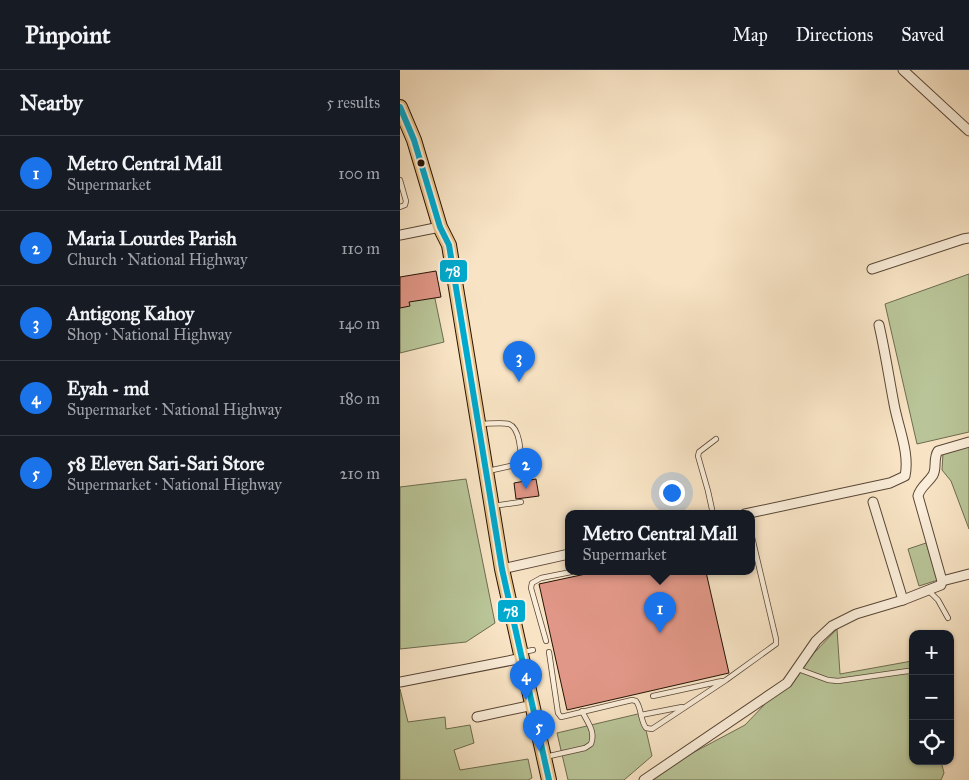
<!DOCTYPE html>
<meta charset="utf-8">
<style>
body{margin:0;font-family:"IM FELL Great Primer",serif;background:#242831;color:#f1f3f6}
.controls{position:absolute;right:15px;bottom:15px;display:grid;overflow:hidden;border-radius:10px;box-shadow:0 1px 4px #0004}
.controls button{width:45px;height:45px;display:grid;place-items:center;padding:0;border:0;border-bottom:1px solid #363941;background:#171b24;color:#f1f3f6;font:25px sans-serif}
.you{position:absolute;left:271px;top:422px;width:18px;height:18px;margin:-12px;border:4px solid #fff;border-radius:50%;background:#1a73e8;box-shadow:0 0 0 8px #1a73e833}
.badge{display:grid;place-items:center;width:32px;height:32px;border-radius:50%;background:#1a73e8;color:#fff;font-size:16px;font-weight:700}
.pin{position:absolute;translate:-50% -41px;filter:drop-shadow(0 1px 2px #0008)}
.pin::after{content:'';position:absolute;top:26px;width:18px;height:15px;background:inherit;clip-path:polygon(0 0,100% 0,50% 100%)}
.popup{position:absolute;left:165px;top:440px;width:190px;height:65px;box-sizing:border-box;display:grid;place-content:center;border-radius:10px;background:#171b24;filter:drop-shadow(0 1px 4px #0005);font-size:16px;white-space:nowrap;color:#9ea1a6}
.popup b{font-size:19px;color:#f1f3f6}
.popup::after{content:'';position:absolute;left:50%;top:100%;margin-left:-10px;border:10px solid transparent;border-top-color:#171b24}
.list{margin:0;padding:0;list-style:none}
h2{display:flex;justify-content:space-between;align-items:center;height:65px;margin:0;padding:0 20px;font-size:21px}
h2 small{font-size:16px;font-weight:400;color:#9ea1a6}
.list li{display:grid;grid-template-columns:32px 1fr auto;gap:15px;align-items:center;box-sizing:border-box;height:75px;padding:0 20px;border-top:1px solid #363941}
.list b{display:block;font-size:19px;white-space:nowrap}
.list p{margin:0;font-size:16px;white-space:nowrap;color:#9ea1a6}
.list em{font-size:16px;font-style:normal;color:#9ea1a6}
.icon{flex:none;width:28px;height:28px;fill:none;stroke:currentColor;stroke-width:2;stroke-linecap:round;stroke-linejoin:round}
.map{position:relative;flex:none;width:569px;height:710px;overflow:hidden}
header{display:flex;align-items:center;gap:30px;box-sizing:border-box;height:70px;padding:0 25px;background:#171b24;border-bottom:1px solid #363941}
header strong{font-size:24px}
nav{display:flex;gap:28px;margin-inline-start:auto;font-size:18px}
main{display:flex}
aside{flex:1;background:#171b24}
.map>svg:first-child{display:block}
.green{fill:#b9c598;stroke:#6e6c50}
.building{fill:#e19787;stroke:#241207}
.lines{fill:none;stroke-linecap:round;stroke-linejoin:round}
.lane-casing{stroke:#594636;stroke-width:6}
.street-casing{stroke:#594636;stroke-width:11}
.primary-casing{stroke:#241207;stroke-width:16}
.lane{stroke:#faedd9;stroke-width:4.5}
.street{stroke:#faedd9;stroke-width:9}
.primary{stroke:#ecc282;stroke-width:14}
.bus-1-casing{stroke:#faedd9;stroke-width:10}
.bus-1{stroke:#00a9ce;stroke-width:6}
.bus-dot{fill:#241207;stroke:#faedd9;stroke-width:2}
.line-badge{stroke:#faedd9;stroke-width:2}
.badge-label{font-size:14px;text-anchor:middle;font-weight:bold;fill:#fff}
</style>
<header>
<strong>Pinpoint</strong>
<nav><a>Map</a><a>Directions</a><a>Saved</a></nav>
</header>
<main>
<aside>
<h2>Nearby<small>5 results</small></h2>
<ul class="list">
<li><span class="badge">1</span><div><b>Metro Central Mall</b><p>Supermarket</p></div><em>100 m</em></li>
<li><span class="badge">2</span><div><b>Maria Lourdes Parish</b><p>Church · National Highway</p></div><em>110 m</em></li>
<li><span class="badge">3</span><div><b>Antigong Kahoy</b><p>Shop · National Highway</p></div><em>140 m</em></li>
<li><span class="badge">4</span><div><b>Eyah - md</b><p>Supermarket · National Highway</p></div><em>180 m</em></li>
<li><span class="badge">5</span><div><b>58 Eleven Sari-Sari Store</b><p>Supermarket · National Highway</p></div><em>210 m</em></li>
</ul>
</aside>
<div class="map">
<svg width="569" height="710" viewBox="0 0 569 710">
<rect width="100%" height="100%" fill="#f8e4c5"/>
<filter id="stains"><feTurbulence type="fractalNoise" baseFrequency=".004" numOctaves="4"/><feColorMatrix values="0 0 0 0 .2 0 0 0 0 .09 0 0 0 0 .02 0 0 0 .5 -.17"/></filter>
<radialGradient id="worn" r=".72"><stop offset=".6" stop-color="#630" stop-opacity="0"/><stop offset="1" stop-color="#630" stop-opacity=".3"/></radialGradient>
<g class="green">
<path d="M 569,204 L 569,362 L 517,374 L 485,234 Z"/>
<path d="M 34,224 L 44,272 L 0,283 L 0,230 Z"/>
<path d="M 569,376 L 569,459 L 551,411 L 542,400 L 543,383 Z"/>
<path d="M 66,409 L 95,553 L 66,572 L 0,579 L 0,417 Z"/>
<path d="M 526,473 L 538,510 L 519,516 L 508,479 Z"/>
<path d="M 437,559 L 440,604 L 512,591 L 513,691 L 541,691 L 544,703 L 541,710 L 245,710 L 253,704 L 345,655 Z"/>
<path d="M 0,619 L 8,652 L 45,647 L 46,659 L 70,655 L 74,673 L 54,680 L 60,700 L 128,689 L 132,708 L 128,710 L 0,710 Z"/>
<path d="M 242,643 L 252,686 L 224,710 L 168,710 L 157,663 Z"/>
</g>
<g class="building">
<path d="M 36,201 L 41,227 L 9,232 L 10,236 L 0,238 L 0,207 Z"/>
<path d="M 136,409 L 139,426 L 116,429 L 114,413 Z"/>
<path d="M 195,502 L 306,502 L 329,603 L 167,640 L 139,514 Z"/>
</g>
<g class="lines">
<g class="lane-casing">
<g id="lane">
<path d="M 0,110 L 6,131 L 5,135 L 0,137"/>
<path d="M 80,354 C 88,354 101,352 109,354 C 120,358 121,383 121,392 L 115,395 L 88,401"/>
<path d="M 93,436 L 121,432"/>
<path d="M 313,444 L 308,421 L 298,386 L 299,382 L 316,369"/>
<path d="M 528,520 L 538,530 L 548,548"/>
<path d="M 146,571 L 131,518 L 132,513 L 141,508 L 171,502"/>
<path d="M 123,582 L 133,580"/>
<path d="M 149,582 L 158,643 L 161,647 L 232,630 L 236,631 C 242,639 240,650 246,658 L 252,659 L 326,610 L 376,574 L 376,569 L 351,463"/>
<path d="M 398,599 L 428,610 L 438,611 L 508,601 L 513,602"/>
<path d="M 253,626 L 322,611"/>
<path d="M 241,645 L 282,637"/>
<path d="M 145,687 L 185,678 L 191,674 C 196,661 187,652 182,641"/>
</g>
</g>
<g class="street-casing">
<g id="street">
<path d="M 503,0 L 569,61"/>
<path d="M 0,165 L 40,157"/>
<path d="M 472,199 L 563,169 L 569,168"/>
<path d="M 473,432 L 503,530"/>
<path d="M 345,444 L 490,413 L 505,406 C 510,383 498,357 494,334 C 489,308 485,281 479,255"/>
<path d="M 102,499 L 169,484"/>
<path d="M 542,511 L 569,504"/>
<path d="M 0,612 L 123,588"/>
<path d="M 77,647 L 133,635"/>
<path d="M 244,710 L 387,613 L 416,571 L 432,556 L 456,544 L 503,530 L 541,515 L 542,511 L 518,426 C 520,417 528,413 533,405 C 537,398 533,388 538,381 L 569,372"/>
</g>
</g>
<g class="primary-casing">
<path id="primary" d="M 0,37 L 14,70 L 40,157 L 49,175 L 102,499 L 149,710"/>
</g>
<use href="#lane" class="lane"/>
<use href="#street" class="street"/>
<use href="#primary" class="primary"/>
<g class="bus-1-casing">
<path id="bus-1" d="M 0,37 L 14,70 L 40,157 L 49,175 L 102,499 L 149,710"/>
</g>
<use href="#bus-1" class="bus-1"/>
</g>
<circle class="bus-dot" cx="21" cy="93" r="4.5"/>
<g class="line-badge">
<rect x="39" y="189" width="29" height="24" rx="5" fill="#00a9ce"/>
<rect x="97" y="529" width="29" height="24" rx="5" fill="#00a9ce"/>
</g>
<g class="badge-label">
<text x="53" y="206">78</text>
<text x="111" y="546">78</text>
</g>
<rect width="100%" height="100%" filter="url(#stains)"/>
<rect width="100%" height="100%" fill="url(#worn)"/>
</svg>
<div class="controls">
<button>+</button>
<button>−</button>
<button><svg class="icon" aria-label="locate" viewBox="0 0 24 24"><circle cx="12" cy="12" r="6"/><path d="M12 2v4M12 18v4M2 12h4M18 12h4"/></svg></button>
</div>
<div class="you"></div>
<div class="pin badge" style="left:260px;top:563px">1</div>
<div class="popup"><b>Metro Central Mall</b>Supermarket</div>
<div class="pin badge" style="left:126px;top:419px">2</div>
<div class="pin badge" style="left:119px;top:312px">3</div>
<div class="pin badge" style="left:126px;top:630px">4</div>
<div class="pin badge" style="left:139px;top:681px">5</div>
</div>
</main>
